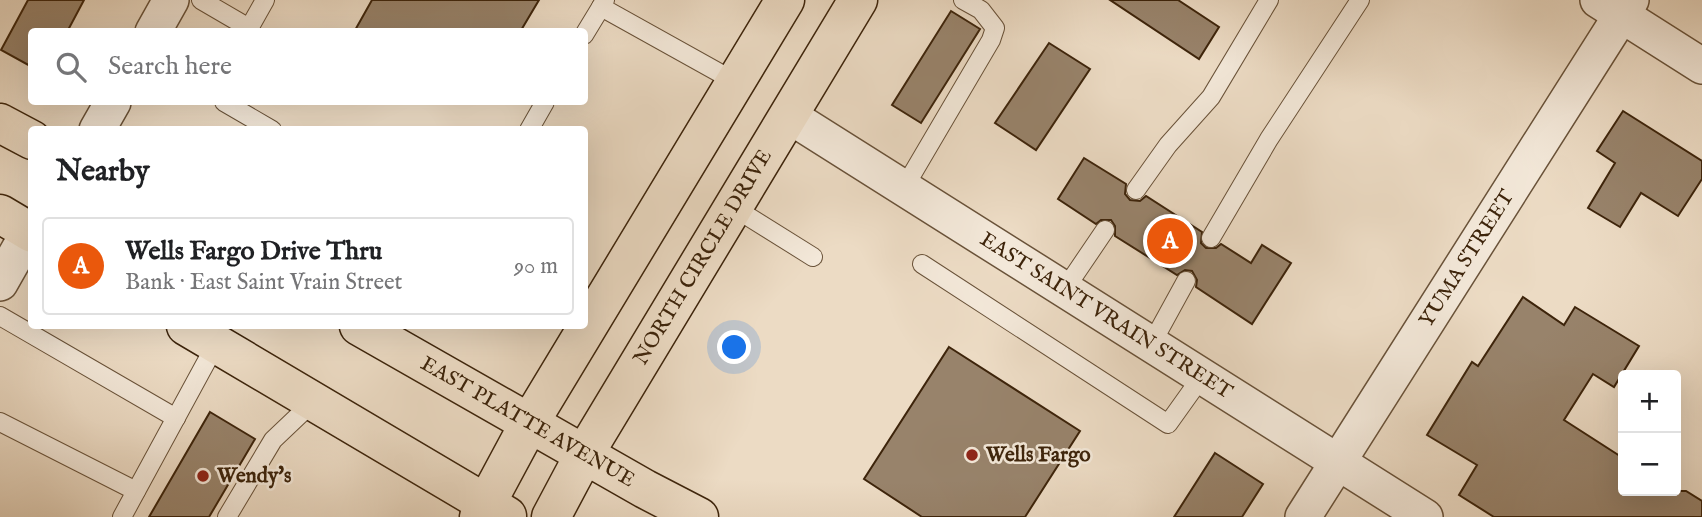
<!DOCTYPE html>
<meta charset="utf-8">
<style>
body{margin:0;font-family:"IM FELL English",serif;background:#f6f6f6;color:#202124}
.controls{position:absolute;right:21px;bottom:21px;display:grid;overflow:hidden;border-radius:7px;box-shadow:0 7px 28px #0002}
.controls button{width:63px;height:63px;display:grid;place-items:center;padding:0;border:0;border-bottom:2px solid #e0e0e0;background:#fff;color:#202124;font:35px sans-serif}
.you{position:absolute;left:735px;top:348px;width:24px;height:24px;margin:-18px;border:5px solid #fff;border-radius:50%;background:#1a73e8;box-shadow:0 0 0 10px #1a73e833}
.badge{display:grid;place-items:center;width:46px;height:46px;border-radius:50%;background:#ea580c;color:#fff;font-size:23px;font-weight:700}
.pin{position:absolute;translate:-50% -50%;border:4px solid #fff;box-shadow:0 2px 7px #0006}
.list{margin:0;padding:0;list-style:none}
h2{display:flex;justify-content:space-between;align-items:center;height:91px;margin:0;padding:0 28px;font-size:30px}
h2 small{font-size:23px;font-weight:400;color:#757577}
.list li{display:grid;grid-template-columns:46px 1fr auto;gap:21px;align-items:center;box-sizing:border-box;height:98px;margin:0 14px 14px;padding:0 14px;border:2px solid #e0e0e0;border-radius:7px}
.list b{display:block;font-size:26px;white-space:nowrap}
.list p{margin:0;font-size:23px;white-space:nowrap;color:#757577}
.list em{font-size:23px;font-style:normal;color:#757577}
.icon{flex:none;width:38px;height:38px;fill:none;stroke:currentColor;stroke-width:2;stroke-linecap:round;stroke-linejoin:round}
.map{position:relative;flex:none;width:1702px;height:517px;overflow:hidden}
.search{position:absolute;background:#fff;box-shadow:0 7px 28px #0002;left:28px;top:28px;width:560px;height:77px;display:flex;align-items:center;gap:18px;box-sizing:border-box;padding:0 24px;border-radius:7px;color:#757577;font-size:26px}
.panel{position:absolute;background:#fff;box-shadow:0 7px 28px #0002;left:28px;top:126px;width:560px;height:203px;border-radius:7px}
.map>svg:first-child{display:block}
.building{fill:#98836b;stroke:#3d240b;stroke-width:2}
.lines{fill:none;stroke-linecap:round;stroke-linejoin:round}
.lane-casing{stroke:#695239;stroke-width:20}
.street-casing{stroke:#695239;stroke-width:38}
.primary-casing{stroke:#3d240b;stroke-width:41}
.lane{stroke:#f3e8d9;stroke-width:18}
.street{stroke:#f3e8d9;stroke-width:35}
.primary{stroke:#ecdbc4;stroke-width:38}
.poi-dot{fill:#8f2418;stroke:#f3e8d9;stroke-width:2.5}
.labels{text-anchor:middle;dominant-baseline:central;stroke-width:5;stroke-linejoin:round;paint-order:stroke}
.street-label{font-size:21px;fill:#3d240b;stroke:#f3e8d9}
.poi-label{font-size:21px;font-weight:bold;fill:#3d240b;stroke:#f3e8d9;text-anchor:start}
</style>
<div class="map">
<svg width="1702" height="517" viewBox="0 0 1702 517">
<rect width="100%" height="100%" fill="#ecdbc4"/>
<filter id="stains"><feTurbulence type="fractalNoise" baseFrequency=".00286" numOctaves="4"/><feColorMatrix values="0 0 0 0 .2 0 0 0 0 .09 0 0 0 0 .02 0 0 0 .5 -.17"/></filter>
<radialGradient id="worn" r=".72"><stop offset=".6" stop-color="#630" stop-opacity="0"/><stop offset="1" stop-color="#630" stop-opacity=".3"/></radialGradient>
<g class="building">
<path d="M 28,0 L 84,0 L 67,32 L 32,32 L 32,67 L 1,50 Z"/>
<path d="M 372,0 L 539,0 L 520,32 L 354,32 Z"/>
<path d="M 1110,0 L 1178,0 L 1219,27 L 1199,59 Z"/>
<path d="M 951,11 L 980,29 L 921,123 L 892,105 Z"/>
<path d="M 1049,43 L 1090,69 L 1036,150 L 995,123 Z"/>
<path d="M 1623,111 L 1702,161 L 1702,179 L 1678,216 L 1641,193 L 1620,227 L 1588,208 L 1615,163 L 1597,151 Z"/>
<path d="M 1084,158 L 1126,184 L 1125,194 L 1130,200 L 1140,201 L 1146,196 L 1202,232 L 1201,243 L 1206,248 L 1216,248 L 1221,244 L 1251,263 L 1262,245 L 1291,263 L 1252,324 L 1196,287 L 1197,280 L 1192,271 L 1185,270 L 1177,275 L 1115,236 L 1115,226 L 1111,220 L 1101,220 L 1096,224 L 1058,199 Z"/>
<path d="M 1523,297 L 1564,325 L 1575,307 L 1639,346 L 1614,387 L 1593,374 L 1564,420 L 1623,458 L 1623,491 L 1686,491 L 1702,501 L 1702,517 L 1494,517 L 1459,495 L 1477,465 L 1427,435 L 1472,362 L 1478,366 Z"/>
<path d="M 949,347 L 1080,431 L 1025,517 L 922,517 L 864,479 Z"/>
<path d="M 210,412 L 255,439 L 209,517 L 149,517 Z"/>
<path d="M 1215,453 L 1263,484 L 1242,517 L 1174,517 Z"/>
</g>
<g class="lines">
<g class="lane-casing">
<g id="lane">
<path d="M 201,0 L 249,28"/>
<path d="M 605,0 L 601,7 L 734,81"/>
<path d="M 247,32 L 265,0"/>
<path d="M 584,35 L 601,7"/>
<path d="M 224,102 L 272,130"/>
<path d="M 529,130 L 545,102"/>
<path d="M 904,188 L 991,40 L 995,28 L 981,10 L 963,0"/>
<path d="M 1136,190 L 1168,145 L 1211,97 L 1269,0"/>
<path d="M 733,207 L 813,257"/>
<path d="M 1211,238 L 1269,139 L 1360,0"/>
<path d="M 922,264 L 1168,424 L 1203,375"/>
<path d="M 1065,289 L 1105,230"/>
<path d="M 0,316 L 176,418"/>
<path d="M 1152,343 L 1186,281"/>
<path d="M 0,422 L 136,491"/>
<path d="M 122,517 L 216,344"/>
<path d="M 227,517 L 273,440 L 313,402"/>
</g>
</g>
<g class="street-casing">
<g id="street">
<path d="M 1598,0 L 1702,66"/>
<path d="M 153,32 L 171,0"/>
<path id="s1" d="M 788,115 L 1425,517"/>
<path d="M 97,130 L 113,102"/>
<path d="M 0,283 L 29,232"/>
<path id="s2" d="M 1303,517 L 1631,0"/>
</g>
</g>
<g class="primary-casing">
<g id="primary">
<path d="M 0,123 L 32,140"/>
<path d="M 0,214 L 32,233"/>
<path d="M 186,326 L 507,516"/>
<path id="s3" d="M 359,326 L 645,489 L 699,517"/>
<path d="M 479,517 L 530,422 L 785,0"/>
<path id="s4" d="M 551,517 L 585,453 L 858,0"/>
</g>
</g>
<use href="#lane" class="lane"/>
<use href="#street" class="street"/>
<use href="#primary" class="primary"/>
</g>
<g class="poi-dot">
<circle cx="972" cy="455" r="7"/>
<circle cx="203" cy="476" r="7"/>
</g>
<g class="labels">
<g class="street-label">
<text stroke="none"><textPath href="#s4" startOffset="301">NORTH CIRCLE DRIVE</textPath></text>
<text stroke="none"><textPath href="#s2" startOffset="306">YUMA STREET</textPath></text>
<text stroke="none"><textPath href="#s1" startOffset="376">EAST SAINT VRAIN STREET</textPath></text>
<text stroke="none"><textPath href="#s3" startOffset="194">EAST PLATTE AVENUE</textPath></text>
</g>
<g class="poi-label">
<text x="986" y="455">Wells Fargo</text>
<text x="217" y="476">Wendy's</text>
</g>
</g>
<rect width="100%" height="100%" filter="url(#stains)"/>
<rect width="100%" height="100%" fill="url(#worn)"/>
</svg>
<div class="controls">
<button>+</button>
<button>−</button>
</div>
<div class="you"></div>
<div class="pin badge" style="left:1170px;top:241px">A</div>
<div class="search"><svg class="icon" aria-label="search" viewBox="0 0 24 24"><circle cx="10" cy="10" r="6"/><path d="M15 15l6 6"/></svg>Search here</div>
<section class="panel">
<h2>Nearby<small></small></h2>
<ul class="list">
<li><span class="badge">A</span><div><b>Wells Fargo Drive Thru</b><p>Bank · East Saint Vrain Street</p></div><em>90 m</em></li>
</ul>
</section>
</div>
